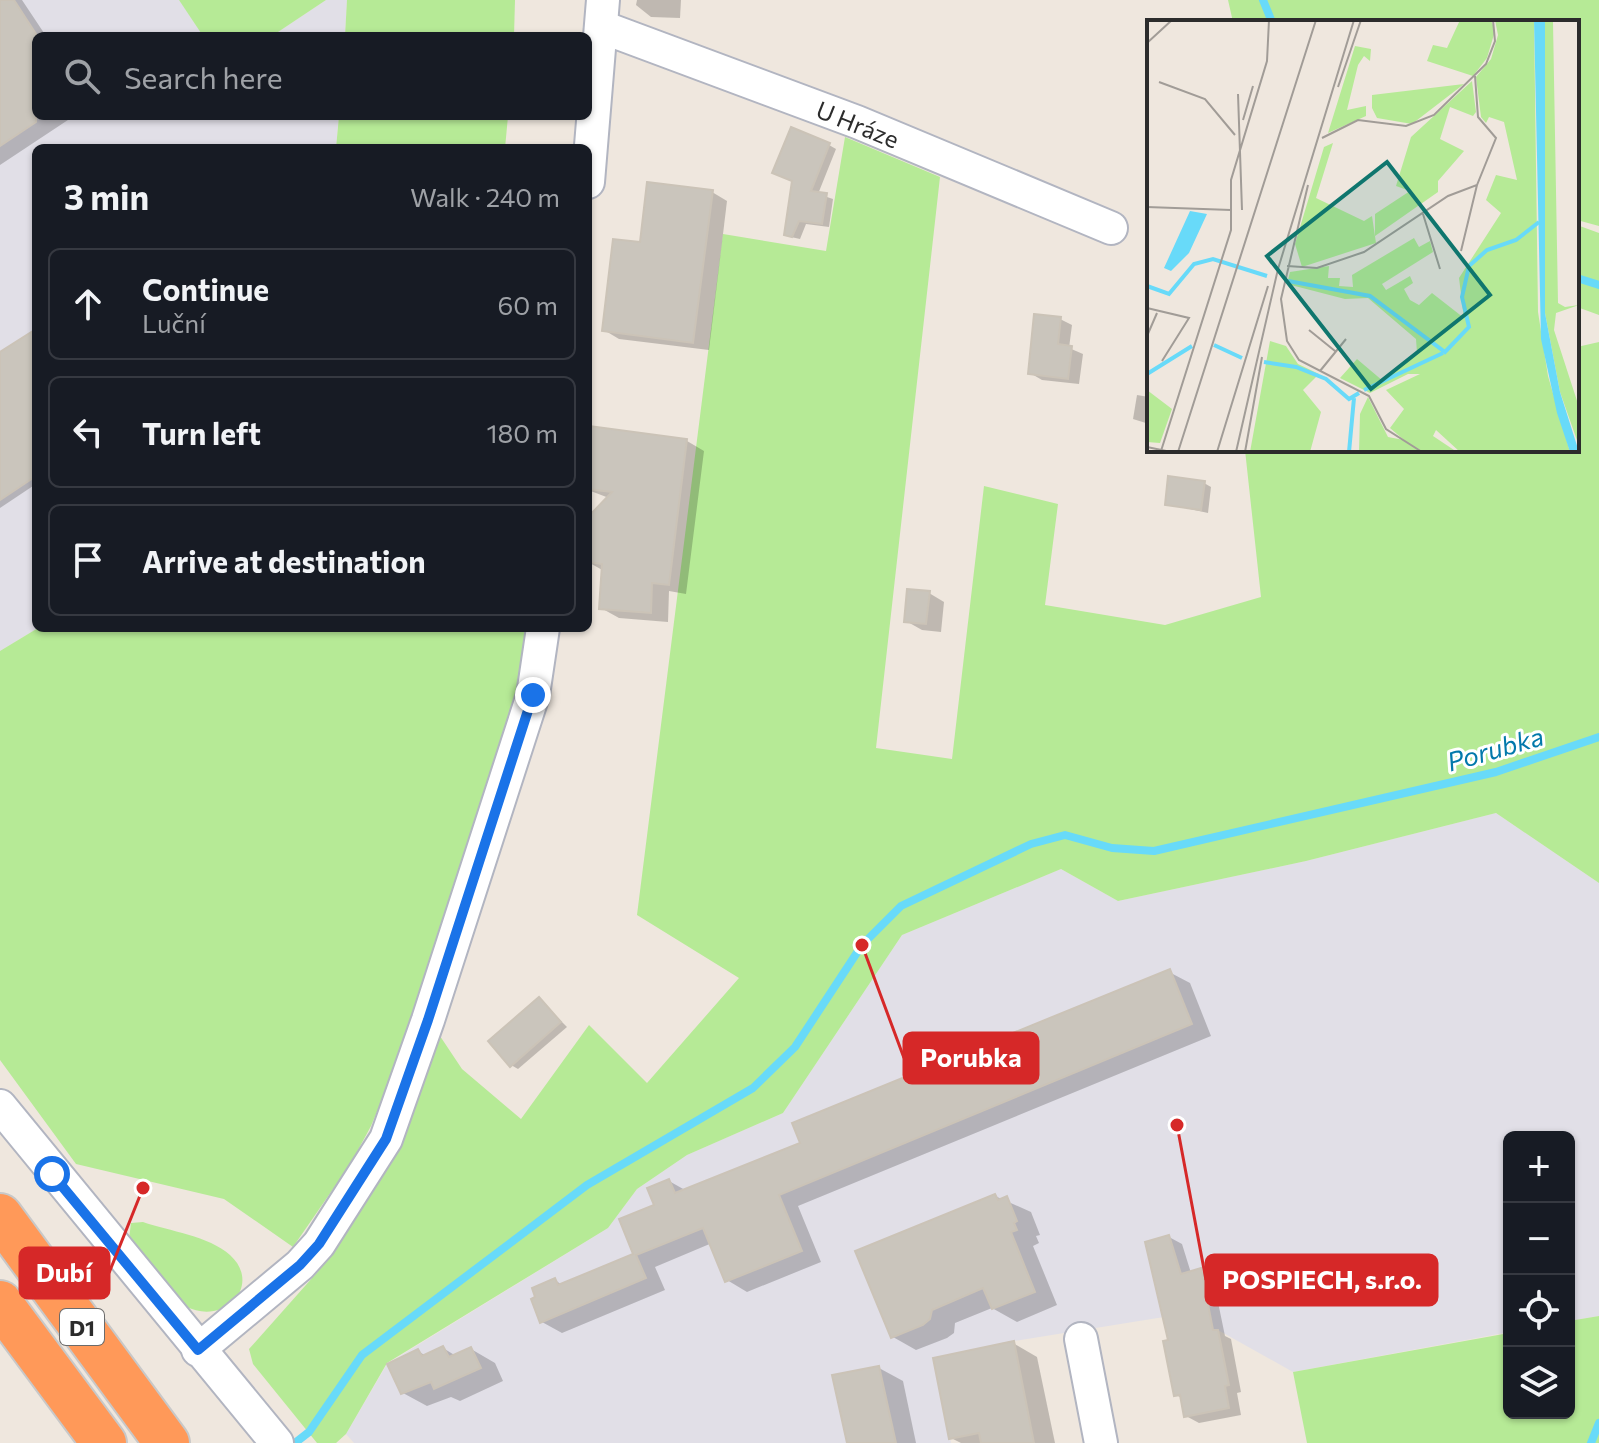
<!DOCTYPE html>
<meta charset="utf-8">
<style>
body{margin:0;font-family:Commissioner,sans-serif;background:#20242c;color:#f1f3f6}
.controls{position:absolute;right:24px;bottom:24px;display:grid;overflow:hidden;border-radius:12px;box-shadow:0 2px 6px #0004}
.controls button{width:72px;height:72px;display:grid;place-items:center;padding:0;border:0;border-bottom:2px solid #363941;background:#171b24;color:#f1f3f6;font:40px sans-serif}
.stop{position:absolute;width:24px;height:24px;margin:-18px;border:6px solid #1a73e8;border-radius:50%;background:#fff}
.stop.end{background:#1a73e8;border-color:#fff;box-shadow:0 2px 8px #0008}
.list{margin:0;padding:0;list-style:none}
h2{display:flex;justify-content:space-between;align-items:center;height:104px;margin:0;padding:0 32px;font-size:34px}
h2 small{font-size:26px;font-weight:400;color:#9ea1a6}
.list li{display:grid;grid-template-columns:52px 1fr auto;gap:24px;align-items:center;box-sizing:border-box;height:112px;margin:0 16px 16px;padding:0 16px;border:2px solid #363941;border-radius:12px}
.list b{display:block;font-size:30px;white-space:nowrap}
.list p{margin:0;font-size:26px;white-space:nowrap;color:#9ea1a6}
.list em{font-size:26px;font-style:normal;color:#9ea1a6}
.icon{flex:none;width:44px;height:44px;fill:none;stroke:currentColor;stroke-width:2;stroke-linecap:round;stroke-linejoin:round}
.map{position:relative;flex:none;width:1599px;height:1443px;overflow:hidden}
.search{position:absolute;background:#171b24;box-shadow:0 2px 6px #0004;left:32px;top:32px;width:560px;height:88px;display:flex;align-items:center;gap:20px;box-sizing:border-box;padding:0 28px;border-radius:12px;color:#9ea1a6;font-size:30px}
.panel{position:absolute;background:#171b24;box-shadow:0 2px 6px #0004;left:32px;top:144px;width:560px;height:488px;border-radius:12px}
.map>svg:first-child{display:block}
.industrial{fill:#e1dfe7}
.green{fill:#b6ea96}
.shadow{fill:#0003}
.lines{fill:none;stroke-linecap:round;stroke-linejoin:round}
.stream{stroke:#68daf9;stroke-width:8}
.building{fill:#cac5bc;stroke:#cbc3b7;stroke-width:2}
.minor-casing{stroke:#b2b5c1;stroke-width:36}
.highway-casing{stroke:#c8c8c8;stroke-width:48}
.minor{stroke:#fff;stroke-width:32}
.highway{stroke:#ff9959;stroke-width:44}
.route{stroke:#1a73e8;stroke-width:10}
.labels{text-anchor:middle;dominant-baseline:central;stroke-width:6;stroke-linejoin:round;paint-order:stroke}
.shield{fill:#fff;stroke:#6b6b6b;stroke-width:2}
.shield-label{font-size:22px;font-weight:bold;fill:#2c2c2c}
.street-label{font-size:24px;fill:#2c2c2c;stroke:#fff}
.water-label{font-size:26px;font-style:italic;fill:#0279ab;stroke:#fff}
.inset-river{fill:none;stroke:#68daf9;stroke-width:4}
.inset-road{fill:none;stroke:#a19c97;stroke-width:2}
.view{fill:#0f766e;fill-opacity:0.15;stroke:#0f766e;stroke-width:4}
.inset-edge{fill:none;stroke:#2c2c2c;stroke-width:4}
.leader{fill:none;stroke:#d62828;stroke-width:3}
.callout-dot{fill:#d62828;stroke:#fff;stroke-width:3}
.callout{fill:#d62828;stroke:#d62828;stroke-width:3}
.callout-label{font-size:26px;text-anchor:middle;font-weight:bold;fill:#fff}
</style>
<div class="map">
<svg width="1599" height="1443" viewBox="0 0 1599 1443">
<rect width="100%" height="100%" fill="#efe7de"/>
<g class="industrial">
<path d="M 0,0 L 180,0 L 204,36 L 36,36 L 36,116 L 339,116 L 336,148 L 36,148 L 38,628 L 0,651 Z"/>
<path d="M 326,0 L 347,0 L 345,36 L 272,36 Z"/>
<path d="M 1496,813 L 1599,883 L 1599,1316 L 1569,1321 L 1569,1137 L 1509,1137 L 1509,1332 L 1293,1372 L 1218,1330 L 1164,1317 L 1014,1341 L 933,1358 L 951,1443 L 354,1443 L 346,1434 L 387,1364 L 608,1228 L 637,1189 L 687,1155 L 783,1113 L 902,935 L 1061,869 L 1118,901 L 1306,861 Z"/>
</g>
<g class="green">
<path d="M 179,0 L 326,0 L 272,36 L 203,36 Z"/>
<path d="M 347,0 L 515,0 L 514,36 L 345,36 Z"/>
<path d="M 1228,0 L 1599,0 L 1599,226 L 1577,220 L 1577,22 L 1233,22 Z"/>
<path d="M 339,116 L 508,116 L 505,148 L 336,148 Z"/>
<path d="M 845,137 L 940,177 L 876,748 L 952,759 L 984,486 L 1058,504 L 1045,605 L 1165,625 L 1261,597 L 1245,450 L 1577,450 L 1577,347 L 1599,342 L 1599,883 L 1496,813 L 1306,861 L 1118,901 L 1061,869 L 902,935 L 783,1113 L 687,1155 L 637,1189 L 608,1228 L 387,1363 L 346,1434 L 336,1443 L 317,1443 L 253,1364 L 249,1349 L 321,1268 L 392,1162 L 438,1033 L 462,1069 L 521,1119 L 589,1025 L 647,1083 L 739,978 L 637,915 L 723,234 L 826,251 Z"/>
<path d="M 1577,225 L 1599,233 L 1599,315 L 1577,307 Z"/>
<path d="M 38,628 L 530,628 L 519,710 L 405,1045 L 371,1126 L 351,1163 L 293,1247 L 224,1199 L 76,1164 L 0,1060 L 0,651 Z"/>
<path d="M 143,1222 C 169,1231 209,1236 230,1255 C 263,1285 224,1327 185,1306 L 129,1239 L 131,1223 Z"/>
<path d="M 1599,1316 L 1599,1443 L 1307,1443 L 1293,1372 L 1509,1333 L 1509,1413 L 1569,1413 L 1569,1321 Z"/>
</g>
<g class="shadow">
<path d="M 0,0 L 22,0 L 46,36 L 36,36 L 36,116 L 74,116 L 0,165 Z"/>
<path d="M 637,0 L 681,0 L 680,18 L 651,17 L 636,5 Z"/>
<path d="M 829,145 L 836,149 L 818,194 L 833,199 L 829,227 L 806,224 L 800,239 L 791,237 L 786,234 Z"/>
<path d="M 712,192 L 727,201 L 709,350 L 619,339 L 604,330 L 641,245 Z"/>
<path d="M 1060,319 L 1072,325 L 1069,348 L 1083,354 L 1079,384 L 1042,380 L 1030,373 Z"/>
<path d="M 36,331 L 36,484 L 0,508 L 0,355 Z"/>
<path d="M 1137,395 L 1149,397 L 1149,424 L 1133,419 Z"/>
<path d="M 591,428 L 687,441 L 704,451 L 686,594 L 669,591 L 668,622 L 619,618 L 601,608 L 604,571 L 588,562 L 588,520 L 609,498 L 588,490 Z"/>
<path d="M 1204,483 L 1211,487 L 1208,513 L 1167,504 Z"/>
<path d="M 929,593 L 944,602 L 941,632 L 922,630 L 906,621 Z"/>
<path d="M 1169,972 L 1190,983 L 1211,1036 L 798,1206 L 821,1262 L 747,1292 L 727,1280 L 712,1243 L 655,1267 L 665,1290 L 562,1333 L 542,1322 L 555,1280 L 562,1285 L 636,1255 L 669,1181 L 685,1190 L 803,1144 Z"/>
<path d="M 539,999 L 567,1027 L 518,1069 L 511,1065 Z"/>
<path d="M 995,1196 L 1031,1212 L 1040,1235 L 1036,1236 L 1039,1243 L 1033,1246 L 1057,1305 L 1017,1322 L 992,1308 L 955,1323 L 954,1333 L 947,1338 L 916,1350 L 893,1337 Z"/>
<path d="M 1169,1237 L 1182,1244 L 1191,1273 L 1200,1271 L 1213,1278 L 1225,1336 L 1231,1339 L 1241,1392 L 1237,1393 L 1241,1415 L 1199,1423 L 1186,1416 L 1182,1398 L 1176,1395 L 1171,1341 Z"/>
<path d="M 1013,1343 L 1037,1357 L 1055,1443 L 961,1443 L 951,1438 Z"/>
<path d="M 443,1348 L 456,1356 L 471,1349 L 495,1363 L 503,1381 L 460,1401 L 451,1397 L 427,1406 L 403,1393 L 418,1351 L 426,1356 Z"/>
<path d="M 879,1368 L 903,1381 L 916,1443 L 849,1443 Z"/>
</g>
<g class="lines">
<g class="stream">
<path d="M 1263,0 L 1272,22"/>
<path d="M 1577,278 L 1599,285"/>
<path d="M 295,1443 L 309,1432 L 362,1355 L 587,1185 L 753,1088 L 795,1047 L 862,945 L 901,906 L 1031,844 L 1065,835 L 1112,848 L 1154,851 L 1496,772 L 1599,737"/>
<path d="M 1591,1443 L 1599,1423"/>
</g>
</g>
<g class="building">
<path d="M 0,0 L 14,0 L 36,34 L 36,122 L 0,146 Z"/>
<path d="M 791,127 L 830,143 L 811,191 L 827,193 L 822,224 L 799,221 L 792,237 L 784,235 L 792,181 L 772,173 Z"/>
<path d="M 647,182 L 713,190 L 693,343 L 602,331 L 613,239 L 640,242 Z"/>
<path d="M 1034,314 L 1061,317 L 1058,344 L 1072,346 L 1068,379 L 1028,374 Z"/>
<path d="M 36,329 L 36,476 L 0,500 L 0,352 Z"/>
<path d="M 589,426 L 687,439 L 669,585 L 652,583 L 651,613 L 599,609 L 602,564 L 588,562 L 588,517 L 612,492 L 588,489 Z"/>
<path d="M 1168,476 L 1205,481 L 1201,510 L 1165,505 Z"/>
<path d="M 907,589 L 930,591 L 926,624 L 904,622 Z"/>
<path d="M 1170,969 L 1192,1024 L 779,1195 L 802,1251 L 725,1282 L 703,1228 L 636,1255 L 646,1278 L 540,1323 L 531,1299 L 535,1297 L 532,1288 L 555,1278 L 558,1285 L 633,1254 L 619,1219 L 654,1205 L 647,1188 L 669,1179 L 675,1193 L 800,1143 L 792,1123 Z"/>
<path d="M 539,997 L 561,1022 L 510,1067 L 488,1041 Z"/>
<path d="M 995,1194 L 998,1200 L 1007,1196 L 1017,1221 L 1014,1223 L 1017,1230 L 1011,1232 L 1035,1292 L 992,1309 L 983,1288 L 932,1310 L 930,1319 L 923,1325 L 891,1338 L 855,1251 Z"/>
<path d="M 1169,1235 L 1181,1274 L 1201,1268 L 1213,1330 L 1218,1330 L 1229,1385 L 1225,1386 L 1229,1408 L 1184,1417 L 1180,1395 L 1174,1396 L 1163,1341 L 1168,1340 L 1145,1242 Z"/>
<path d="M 1014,1341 L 1034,1443 L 981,1443 L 979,1433 L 949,1439 L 933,1358 Z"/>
<path d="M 443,1346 L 449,1357 L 471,1347 L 481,1368 L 434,1389 L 431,1382 L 401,1394 L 387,1364 L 418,1349 L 422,1356 Z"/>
<path d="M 879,1366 L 896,1443 L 847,1443 L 832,1375 Z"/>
</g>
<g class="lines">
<g class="minor-casing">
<g id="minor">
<path d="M 602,27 L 857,122 L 1111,228"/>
<path d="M 588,182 L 603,0"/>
<path d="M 0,1106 L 277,1443"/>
<path d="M 1081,1339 L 1101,1443"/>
<path d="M 198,1350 L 300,1265 L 319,1244 L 386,1139 L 428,1020 L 533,695 L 543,628"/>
</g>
</g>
<g class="highway-casing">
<g id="highway">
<path d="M 0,1216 L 167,1443"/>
<path d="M 0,1303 L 104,1443"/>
</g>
</g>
<use href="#minor" class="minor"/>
<use href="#highway" class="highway"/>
</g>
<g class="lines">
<path class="route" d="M 52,1174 L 198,1350 L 300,1265 L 319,1244 L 386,1139 L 428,1020 L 533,695"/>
</g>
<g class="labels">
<rect class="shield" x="60" y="1309" width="44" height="36" rx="6"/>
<g class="shield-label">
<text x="82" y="1327">D1</text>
</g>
<g class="street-label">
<text transform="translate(858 124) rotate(22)">U Hráze</text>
</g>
<g class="water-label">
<text transform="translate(1495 748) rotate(-16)">Porubka</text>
</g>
</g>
<g transform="translate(1147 20)">
<rect width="432" height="432" fill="#efe7de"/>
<path d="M 313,0 L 344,0 L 348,11 L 340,38 L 326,56 L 280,41 L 286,25 L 300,28 ZM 348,0 L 387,0 L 391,292 L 401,356 L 423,432 L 313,432 L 289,410 L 286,416 L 310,432 L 212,432 L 213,394 L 221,377 L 241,417 L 257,420 L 243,408 L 257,389 L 239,370 L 273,354 L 261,354 L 223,373 L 193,358 L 210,339 L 236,361 L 270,333 L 269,319 L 221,278 L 198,279 L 140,264 L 143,252 L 182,246 L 181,258 L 193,258 L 192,266 L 206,267 L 205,255 L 267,218 L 272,227 L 283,221 L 286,232 L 235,264 L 239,270 L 263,256 L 266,263 L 257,269 L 263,280 L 272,285 L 285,273 L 317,298 L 312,258 L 354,193 L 339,180 L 349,155 L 370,160 L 357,102 L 342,97 L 339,103 L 334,97 L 329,57 L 344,39 L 351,15 ZM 398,0 L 406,2 L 411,283 L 418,287 L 432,285 L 409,293 L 407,310 L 432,387 L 432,426 L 413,372 L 398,293 ZM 208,26 L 224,29 L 223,41 L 217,36 L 211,45 L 200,90 L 219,86 L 219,96 L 181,113 ZM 325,61 L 329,92 L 326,96 L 303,87 L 293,119 L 317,131 L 291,161 L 291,172 L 228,216 L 228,194 L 263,171 L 249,166 L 264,117 ZM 317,64 L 265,104 L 230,98 L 225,88 L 225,75 ZM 186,123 L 169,178 L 217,201 L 225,196 L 229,223 L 155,247 L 148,224 L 177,127 ZM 123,321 L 139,326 L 151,344 L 172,354 L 156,370 L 174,392 L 163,432 L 103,432 ZM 0,370 L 25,389 L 13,423 L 0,422 Z" fill="#b6ea96"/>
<path d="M 387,0 L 398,0 L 398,293 L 413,372 L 432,432 L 423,432 L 410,393 L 394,319 ZM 43,191 L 60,194 L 42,233 L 24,251 L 17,248 Z" fill="#68daf9"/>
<path class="inset-river" d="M 141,261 L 223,276 L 298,332 L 322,307 L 315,277 L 322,246 L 340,230 L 369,220 L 392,202M 0,266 L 22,274 L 47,244 L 66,239 L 120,256M 67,325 L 95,338M 117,342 L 149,347 L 179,359 L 202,379 L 212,373M 0,354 L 45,326M 217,370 L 296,333M 202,432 L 207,378"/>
<path class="inset-road" d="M 0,23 L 25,0M 12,62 L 58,79 L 88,115M 191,67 L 214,0M 91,74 L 95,190M 96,100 L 106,66M 175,118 L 211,100 L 259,106 L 287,95 L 339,44 L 348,21 L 346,0M 161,165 L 134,279 L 140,321 L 152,340 L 222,376 L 239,409 L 275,432M 0,187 L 84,190M 276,194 L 293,249M 314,231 L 330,165M 140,246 L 170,248 L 217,232 L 301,176 L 330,165 L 349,118 L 331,97 L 328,56M 0,288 L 42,298 L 15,341M 162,310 L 188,331M 0,316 L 10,293M 173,351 L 199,319M 0,427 L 24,432M 14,431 L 84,210 L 84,160 L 120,41 L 122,0M 31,432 L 169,0M 70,432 L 121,266M 89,432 L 131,249 L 207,0M 98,432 L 115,337"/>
<path class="view" d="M 240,142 L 343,275 L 224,369 L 120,236 Z"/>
<rect width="432" height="432" class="inset-edge"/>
</g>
<path class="leader" d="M862 945L904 1058M143 1188L109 1273M1177 1125L1206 1280"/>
<g class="callout-dot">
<circle cx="862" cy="945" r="8"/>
<circle cx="143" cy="1188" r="8"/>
<circle cx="1177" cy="1125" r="8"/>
</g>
<g class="callout">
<rect x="904" y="1033" width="134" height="50" rx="8"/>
<rect x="20" y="1248" width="89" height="50" rx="8"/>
<rect x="1206" y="1255" width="231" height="50" rx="8"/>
</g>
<g class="callout-label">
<text x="971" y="1067">Porubka</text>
<text x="64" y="1282">Dubí</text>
<text x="1322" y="1289">POSPIECH, s.r.o.</text>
</g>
</svg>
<div class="controls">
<button>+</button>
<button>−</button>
<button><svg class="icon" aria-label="locate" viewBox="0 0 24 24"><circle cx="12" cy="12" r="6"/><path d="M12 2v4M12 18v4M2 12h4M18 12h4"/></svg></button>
<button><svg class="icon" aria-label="layers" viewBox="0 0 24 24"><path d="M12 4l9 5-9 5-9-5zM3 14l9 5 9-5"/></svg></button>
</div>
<div class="stop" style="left:52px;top:1174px"></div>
<div class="stop end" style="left:533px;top:695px"></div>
<div class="search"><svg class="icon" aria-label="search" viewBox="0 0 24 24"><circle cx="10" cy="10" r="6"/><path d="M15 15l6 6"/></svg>Search here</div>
<section class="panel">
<h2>3 min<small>Walk · 240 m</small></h2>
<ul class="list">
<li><svg class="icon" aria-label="ahead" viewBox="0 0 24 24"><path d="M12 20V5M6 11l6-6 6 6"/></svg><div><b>Continue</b><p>Luční</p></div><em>60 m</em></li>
<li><svg class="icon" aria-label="left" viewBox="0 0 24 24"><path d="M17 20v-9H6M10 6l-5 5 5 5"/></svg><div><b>Turn left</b></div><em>180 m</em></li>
<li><svg class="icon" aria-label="arrive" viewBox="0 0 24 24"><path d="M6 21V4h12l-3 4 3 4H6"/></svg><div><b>Arrive at destination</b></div></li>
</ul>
</section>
</div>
